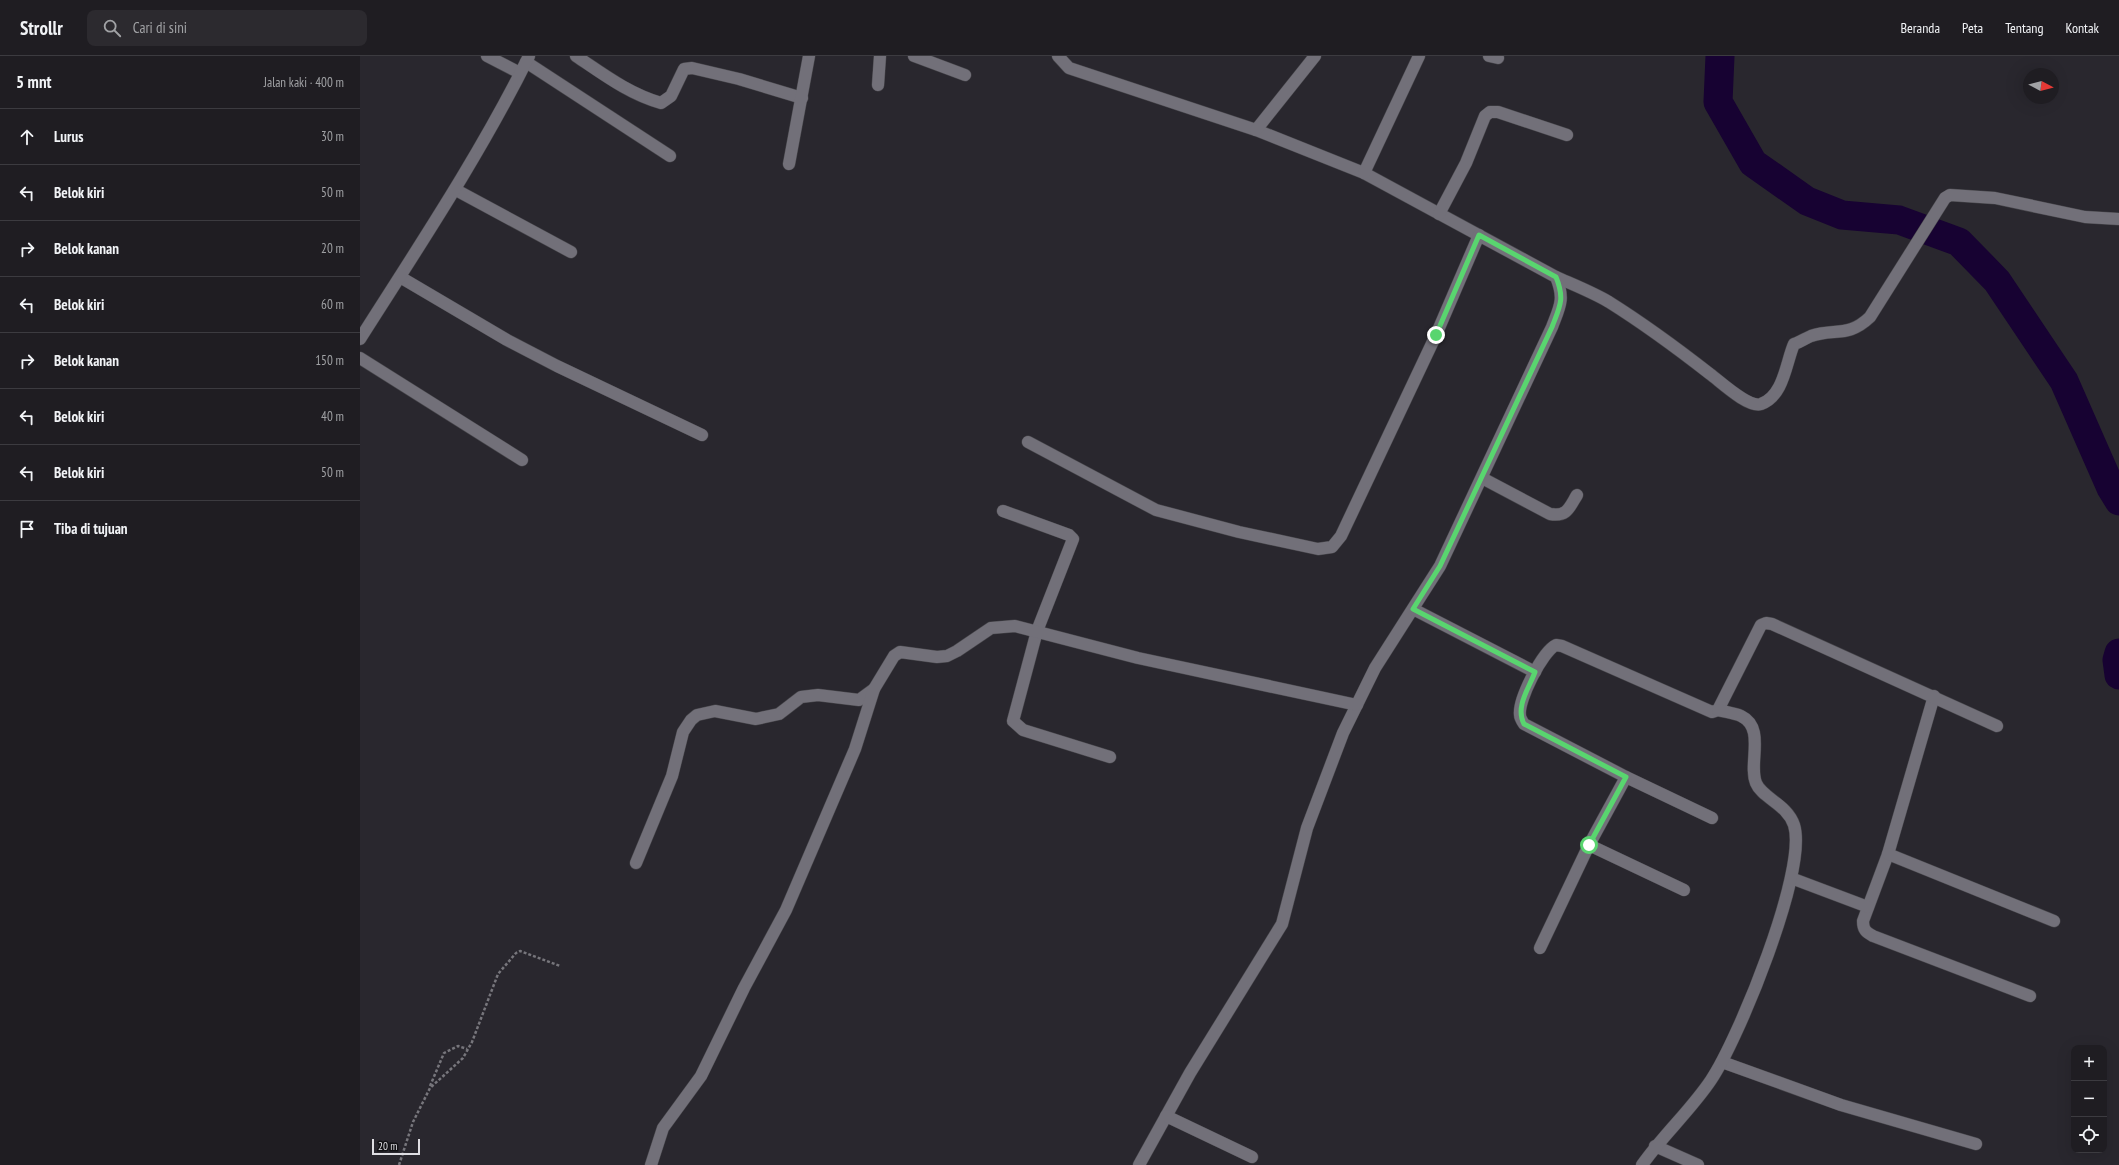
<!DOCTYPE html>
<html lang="id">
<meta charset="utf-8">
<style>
body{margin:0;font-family:"PT Sans Narrow",sans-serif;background:#2c2a2f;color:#f1f3f6}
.controls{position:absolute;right:12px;bottom:12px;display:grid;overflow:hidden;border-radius:8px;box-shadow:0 4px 16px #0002}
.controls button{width:36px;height:36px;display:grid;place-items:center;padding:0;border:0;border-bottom:1px solid #3c3b40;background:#1f1d22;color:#f1f3f6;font:20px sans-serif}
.compass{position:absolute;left:1663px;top:12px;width:36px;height:36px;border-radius:50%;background:#1f1d22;box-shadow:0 4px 16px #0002;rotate:97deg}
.scale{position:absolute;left:12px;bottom:10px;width:48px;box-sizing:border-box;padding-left:4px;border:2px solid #dfdee3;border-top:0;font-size:11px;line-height:14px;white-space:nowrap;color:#dfdee3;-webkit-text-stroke:3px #111114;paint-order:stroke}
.stop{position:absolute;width:12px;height:12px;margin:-9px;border:3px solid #59d56f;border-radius:50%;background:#fff}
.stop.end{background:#59d56f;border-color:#fff;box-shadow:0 1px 4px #0008}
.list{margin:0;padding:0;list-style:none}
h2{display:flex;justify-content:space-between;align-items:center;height:52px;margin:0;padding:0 16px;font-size:17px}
h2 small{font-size:13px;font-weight:400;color:#a1a2a5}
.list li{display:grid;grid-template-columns:26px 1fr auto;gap:12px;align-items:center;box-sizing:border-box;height:56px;padding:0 16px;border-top:1px solid #3c3b40}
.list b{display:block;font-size:15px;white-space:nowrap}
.list em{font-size:13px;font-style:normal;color:#a1a2a5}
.icon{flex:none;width:22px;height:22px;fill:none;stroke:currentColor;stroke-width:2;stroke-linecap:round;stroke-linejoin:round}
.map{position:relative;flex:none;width:1759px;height:1109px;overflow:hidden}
header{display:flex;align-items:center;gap:24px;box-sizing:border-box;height:56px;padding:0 20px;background:#1f1d22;border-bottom:1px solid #3c3b40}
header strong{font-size:19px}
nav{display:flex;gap:22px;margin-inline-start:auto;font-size:14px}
.search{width:280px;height:36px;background:#2c2a2f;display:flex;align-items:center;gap:10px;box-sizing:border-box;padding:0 14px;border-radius:8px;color:#a1a2a5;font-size:15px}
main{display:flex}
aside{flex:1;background:#1f1d22}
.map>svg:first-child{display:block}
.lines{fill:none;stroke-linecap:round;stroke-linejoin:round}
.river{stroke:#170232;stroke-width:29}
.minor-casing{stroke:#47464b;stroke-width:13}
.path{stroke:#77767c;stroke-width:2.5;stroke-dasharray:3 2;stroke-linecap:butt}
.minor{stroke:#727079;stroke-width:12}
.route{stroke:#59d56f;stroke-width:5}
</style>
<header>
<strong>Strollr</strong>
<div class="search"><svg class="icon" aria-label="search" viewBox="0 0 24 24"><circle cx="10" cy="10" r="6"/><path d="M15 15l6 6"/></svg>Cari di sini</div>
<nav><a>Beranda</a><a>Peta</a><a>Tentang</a><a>Kontak</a></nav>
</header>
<main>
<aside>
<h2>5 mnt<small>Jalan kaki · 400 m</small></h2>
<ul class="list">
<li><svg class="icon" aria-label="ahead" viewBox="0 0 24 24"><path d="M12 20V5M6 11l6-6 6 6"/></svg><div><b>Lurus</b></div><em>30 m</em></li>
<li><svg class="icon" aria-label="left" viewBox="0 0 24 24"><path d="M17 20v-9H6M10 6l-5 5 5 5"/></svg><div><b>Belok kiri</b></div><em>50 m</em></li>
<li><svg class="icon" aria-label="right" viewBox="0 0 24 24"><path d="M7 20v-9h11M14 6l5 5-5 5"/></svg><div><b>Belok kanan</b></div><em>20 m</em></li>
<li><svg class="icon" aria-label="left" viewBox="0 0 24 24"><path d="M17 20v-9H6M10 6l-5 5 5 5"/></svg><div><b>Belok kiri</b></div><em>60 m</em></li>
<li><svg class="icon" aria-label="right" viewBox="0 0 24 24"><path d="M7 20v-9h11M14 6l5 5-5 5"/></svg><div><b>Belok kanan</b></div><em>150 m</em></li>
<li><svg class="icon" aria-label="left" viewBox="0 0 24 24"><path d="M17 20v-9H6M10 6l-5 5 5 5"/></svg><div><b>Belok kiri</b></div><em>40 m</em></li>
<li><svg class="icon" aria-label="left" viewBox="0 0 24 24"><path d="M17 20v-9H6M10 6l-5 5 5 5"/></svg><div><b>Belok kiri</b></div><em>50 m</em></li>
<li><svg class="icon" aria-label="arrive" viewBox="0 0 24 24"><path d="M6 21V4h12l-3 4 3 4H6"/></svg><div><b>Tiba di tujuan</b></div></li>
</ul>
</aside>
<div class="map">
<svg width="1759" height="1109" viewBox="0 0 1759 1109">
<rect width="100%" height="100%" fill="#29272e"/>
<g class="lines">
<g class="river">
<path d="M 1360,0 L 1358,46 L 1393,107 L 1447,145 L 1482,159 L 1539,164 L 1599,186 L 1637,225 L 1704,325 L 1751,432 L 1759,445"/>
<path d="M 1759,597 L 1757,604 L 1759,619"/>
</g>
<g class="minor-casing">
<g id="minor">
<path d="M 127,0 L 160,17"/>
<path d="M 216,0 C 243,18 269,38 301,47 L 311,40 L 324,13 L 332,12 L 379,23 L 442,42"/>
<path d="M 554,0 L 605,19"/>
<path d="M 698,0 L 709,12 L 896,74 L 1004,117 L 1196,221 C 1205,243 1200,250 1192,271 L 1080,510 L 1015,612 L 983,677 L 947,772 L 922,868 L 830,1017 L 779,1109"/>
<path d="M 1129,0 L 1138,2"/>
<path d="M 166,6 L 310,100"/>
<path d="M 518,29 L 520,0"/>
<path d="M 896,74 L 955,0"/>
<path d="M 429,108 L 449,0"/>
<path d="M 1004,117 L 1059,0"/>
<path d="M 96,134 L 211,196"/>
<path d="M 1079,158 L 1106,107 L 1125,60 L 1130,56 L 1138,56 L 1207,79"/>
<path d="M 40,221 L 147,284 L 197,310 L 342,379"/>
<path d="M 1196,221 C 1214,229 1232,236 1249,246 C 1284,268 1318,293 1350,318 C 1361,326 1388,352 1401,348 C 1424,340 1426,306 1434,288 C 1440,286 1446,282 1451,280 C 1475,272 1488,282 1510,261 L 1585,142 L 1590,139 L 1635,142 L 1725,161 L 1759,163"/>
<path d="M 0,283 C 59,190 120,99 169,0"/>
<path d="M 0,302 L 162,404"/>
<path d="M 668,386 L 796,454 L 879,476 L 958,493 L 972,491 L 981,480 L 1076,279 L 1119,179"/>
<path d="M 1122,422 L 1190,458 C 1207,461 1209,452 1217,439"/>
<path d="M 643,455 L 709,479 L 713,483 L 677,575 L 653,665 L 663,674 L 750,701"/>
<path d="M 1053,553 L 1175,616"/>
<path d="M 1574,640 L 1528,798 L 1503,865 C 1503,874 1506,876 1513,880 L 1670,940"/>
<path d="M 1352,762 L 1266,721 L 1164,668 C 1162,665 1160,662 1160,659 C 1158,644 1182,596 1196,589 L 1202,590 L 1352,656 L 1358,654 L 1401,569 L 1406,567 L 1412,568 L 1637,670"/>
<path d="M 1229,789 L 1324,834"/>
<path d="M 1528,798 L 1694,865"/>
<path d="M 276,807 L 312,720 L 323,676 L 331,664 L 337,659 L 355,655 L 396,663 L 419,658 L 441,641 L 458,639 L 499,644 L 514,633"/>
<path d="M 1431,822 L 1508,851"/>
<path d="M 1180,892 L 1229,789 L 1266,721"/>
<path d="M 1362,1006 L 1481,1049 L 1616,1088"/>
<path d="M 806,1060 L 892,1101"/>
<path d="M 1295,1090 L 1338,1109"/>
<path d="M 291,1109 L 303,1072 L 341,1020 L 384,932 L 426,854 L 495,693 L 514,633 L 534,600 L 540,596 L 577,601 L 587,600 L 597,595 L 631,572 L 655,570 L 778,602 L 997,649"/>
<path d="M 1282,1109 C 1303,1079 1331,1054 1351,1024 C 1378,984 1448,814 1434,769 C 1427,748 1402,742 1396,727 C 1388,707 1406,672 1381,660 C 1374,657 1365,656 1358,654"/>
</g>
</g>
<g class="path">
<path d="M 70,1030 L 84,997 L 98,990 L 107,993"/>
<path d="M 39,1109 L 53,1066 L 70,1032 L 103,1002 L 112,986 L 138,918 L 156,897 L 160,895 L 200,910"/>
</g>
<use href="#minor" class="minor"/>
</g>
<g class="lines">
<path class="route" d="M 1076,279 L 1119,179 L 1196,221 C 1205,243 1200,250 1192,271 L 1080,510 L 1053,553 L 1175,616 C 1169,632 1155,651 1164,668 L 1266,721 L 1229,789"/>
</g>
</svg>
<div class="controls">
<button>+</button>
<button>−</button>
<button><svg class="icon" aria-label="locate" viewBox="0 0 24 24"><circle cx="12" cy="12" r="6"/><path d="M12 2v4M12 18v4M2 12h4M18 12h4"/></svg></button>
</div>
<svg class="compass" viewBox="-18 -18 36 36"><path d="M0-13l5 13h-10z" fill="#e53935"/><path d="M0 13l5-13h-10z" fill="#a1a2a5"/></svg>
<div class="scale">20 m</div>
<div class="stop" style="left:1229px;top:789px"></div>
<div class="stop end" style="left:1076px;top:279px"></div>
</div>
</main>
